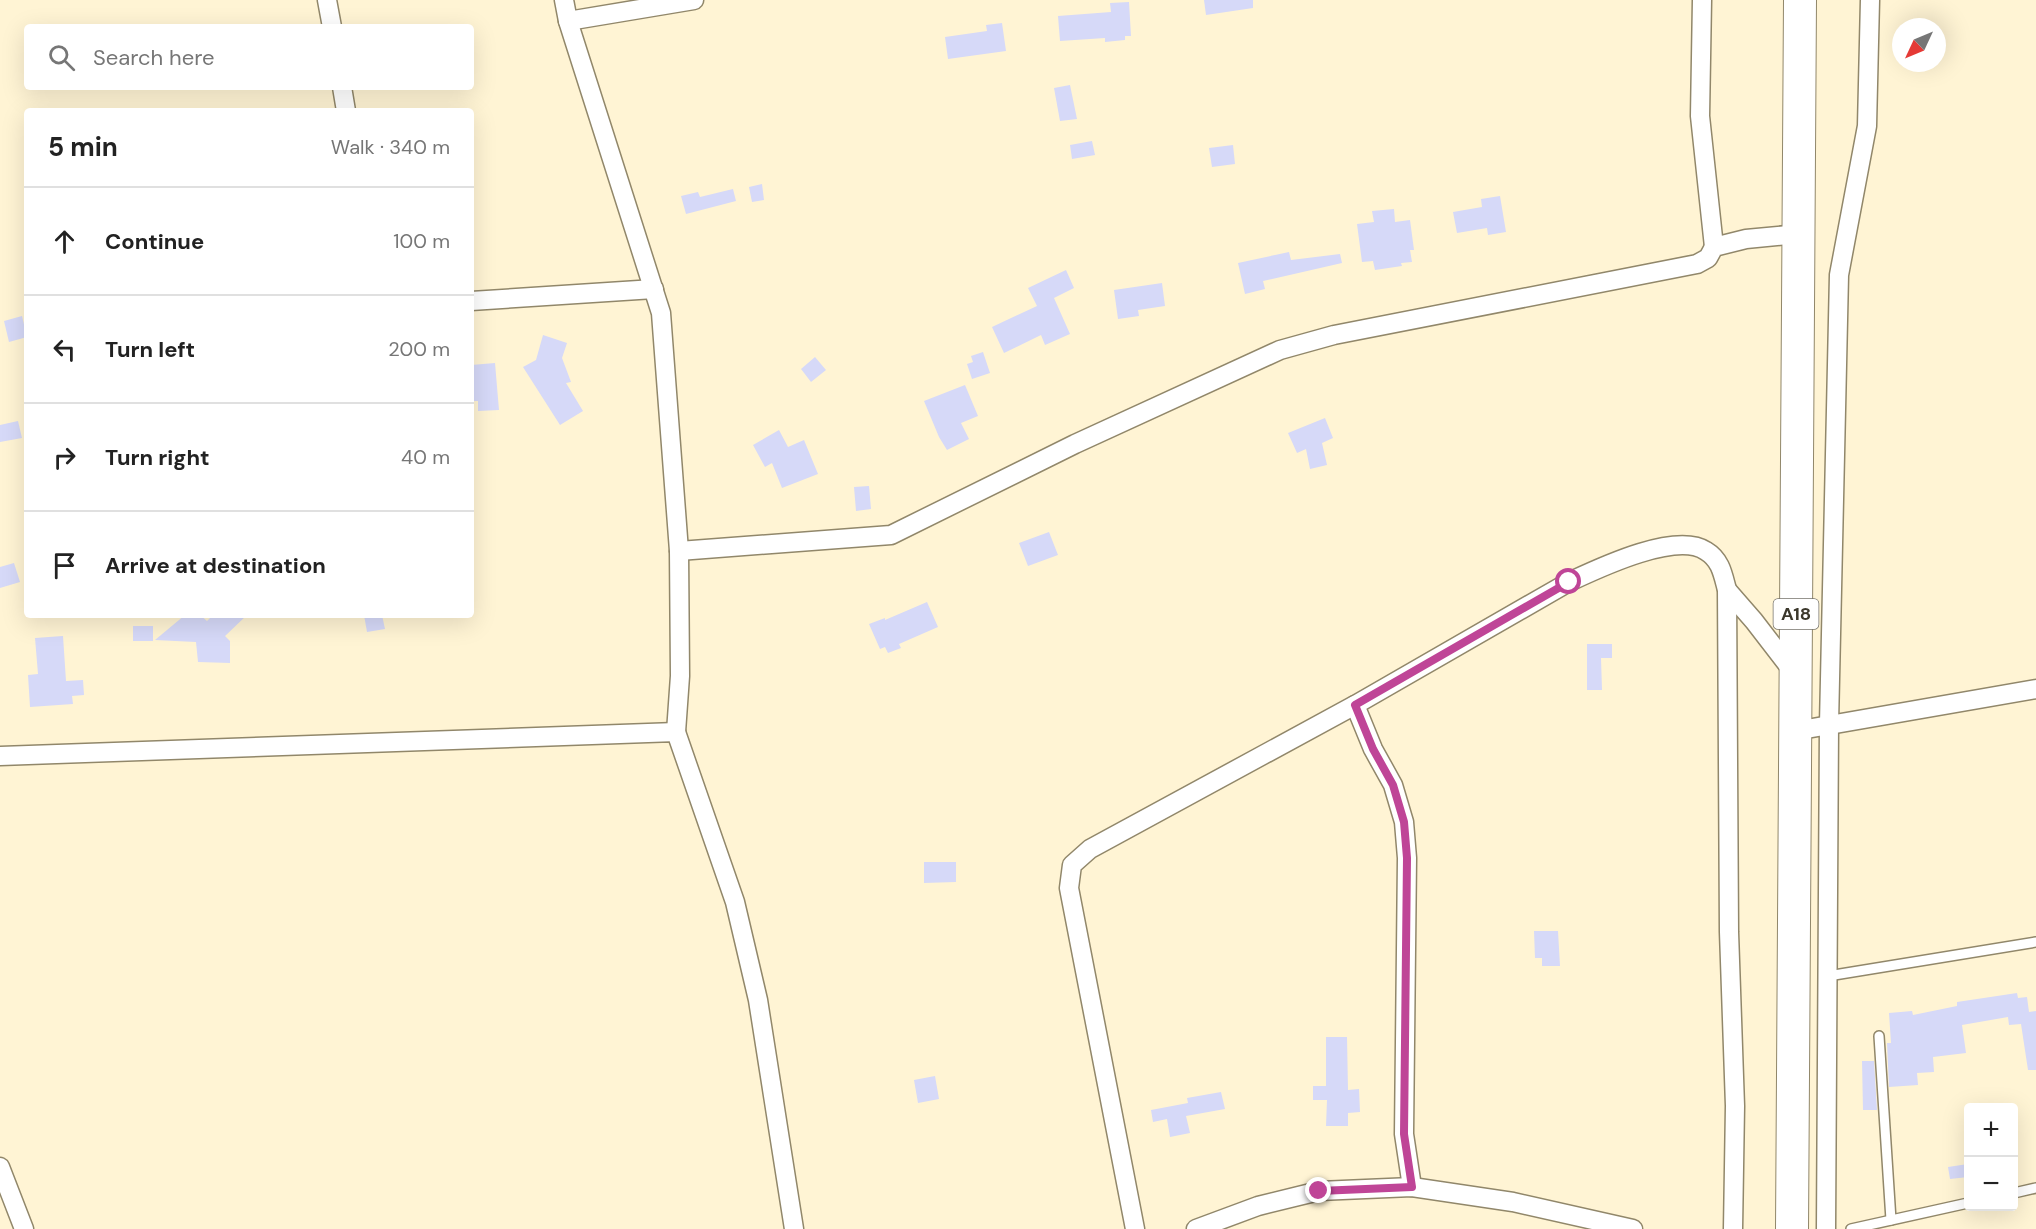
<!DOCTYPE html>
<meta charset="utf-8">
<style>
body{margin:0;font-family:"DM Sans",sans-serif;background:#f6f6f6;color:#222}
.controls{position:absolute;right:18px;bottom:18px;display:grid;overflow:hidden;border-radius:6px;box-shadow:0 6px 24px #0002}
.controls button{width:54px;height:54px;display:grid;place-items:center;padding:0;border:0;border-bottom:2px solid #e0e0e0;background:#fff;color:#222;font:30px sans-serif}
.compass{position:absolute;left:1892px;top:18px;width:54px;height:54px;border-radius:50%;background:#fff;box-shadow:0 6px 24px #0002;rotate:226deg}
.stop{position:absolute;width:18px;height:18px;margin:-14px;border:4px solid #bf4597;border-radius:50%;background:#fff}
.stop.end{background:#bf4597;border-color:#fff;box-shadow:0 2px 6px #0008}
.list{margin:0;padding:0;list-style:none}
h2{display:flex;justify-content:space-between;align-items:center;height:78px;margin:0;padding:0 24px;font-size:26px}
h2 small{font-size:20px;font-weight:400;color:#767676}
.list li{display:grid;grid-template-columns:39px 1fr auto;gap:18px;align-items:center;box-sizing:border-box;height:108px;padding:0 24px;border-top:2px solid #e0e0e0}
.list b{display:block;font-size:22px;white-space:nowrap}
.list em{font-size:20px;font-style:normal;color:#767676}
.icon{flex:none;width:33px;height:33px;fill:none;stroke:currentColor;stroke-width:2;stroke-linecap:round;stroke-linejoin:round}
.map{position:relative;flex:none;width:2036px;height:1229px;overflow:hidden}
.search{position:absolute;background:#fff;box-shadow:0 6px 24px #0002;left:24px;top:24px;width:450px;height:66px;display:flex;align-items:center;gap:15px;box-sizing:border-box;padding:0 21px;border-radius:6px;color:#767676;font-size:22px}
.panel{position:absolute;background:#fff;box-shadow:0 6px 24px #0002;left:24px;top:108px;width:450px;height:510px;border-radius:6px}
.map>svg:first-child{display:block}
.building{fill:#d6d9f8}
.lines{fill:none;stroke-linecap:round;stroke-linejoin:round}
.service-casing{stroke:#91876a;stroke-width:12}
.minor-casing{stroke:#91876a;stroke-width:21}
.trunk-casing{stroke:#91876a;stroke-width:34}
.service{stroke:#fff;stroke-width:9}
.minor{stroke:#fff;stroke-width:18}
.trunk{stroke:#fff;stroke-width:32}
.route{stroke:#bf4597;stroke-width:8}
.labels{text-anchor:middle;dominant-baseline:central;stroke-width:4.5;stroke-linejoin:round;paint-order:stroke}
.shield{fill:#fff;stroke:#76736b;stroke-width:1.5}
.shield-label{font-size:18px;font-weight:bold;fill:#3b372b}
</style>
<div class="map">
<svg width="2036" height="1229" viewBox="0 0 2036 1229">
<rect width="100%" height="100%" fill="#fff4d4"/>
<g class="building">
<path d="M 1204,0 L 1253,0 L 1253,8 L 1206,15 Z"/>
<path d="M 1129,2 L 1131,36 L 1125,36 L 1125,40 L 1105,42 L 1105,38 L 1060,41 L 1058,16 L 1111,12 L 1110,3 Z"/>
<path d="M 1002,23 L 1006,51 L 948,59 L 945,37 L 987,31 L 986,25 Z"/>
<path d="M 1070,85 L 1077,119 L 1060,121 L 1054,88 Z"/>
<path d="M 1092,141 L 1095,155 L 1072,159 L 1070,145 Z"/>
<path d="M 1233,145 L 1235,164 L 1212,167 L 1209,148 Z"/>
<path d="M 762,184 L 764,200 L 752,202 L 749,187 Z"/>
<path d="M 733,189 L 736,201 L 686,214 L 681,196 L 698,192 L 700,197 Z"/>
<path d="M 1500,196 L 1506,232 L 1488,235 L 1487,228 L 1457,233 L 1453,212 L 1482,207 L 1481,199 Z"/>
<path d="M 1394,209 L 1395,222 L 1410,220 L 1414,250 L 1410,250 L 1412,262 L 1401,263 L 1402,266 L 1375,270 L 1373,261 L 1362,262 L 1357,224 L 1374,222 L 1372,211 Z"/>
<path d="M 1289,252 L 1291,260 L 1340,254 L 1342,263 L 1263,281 L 1265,289 L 1245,294 L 1238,263 Z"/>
<path d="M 1066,270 L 1074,288 L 1054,298 L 1070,334 L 1045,345 L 1041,335 L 1004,353 L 992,327 L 1037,306 L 1028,288 Z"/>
<path d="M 1162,283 L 1165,306 L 1138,310 L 1139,316 L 1118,319 L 1114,290 Z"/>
<path d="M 22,316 L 27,337 L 9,342 L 4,321 Z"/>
<path d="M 543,335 L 567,343 L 562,358 L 571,382 L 566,383 L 583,411 L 560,425 L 523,367 L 536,360 Z"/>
<path d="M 983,352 L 990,373 L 972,379 L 967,364 L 973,362 L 971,356 Z"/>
<path d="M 815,357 L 826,370 L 811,382 L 801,369 Z"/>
<path d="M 495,363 L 499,410 L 478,411 L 478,401 L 471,401 L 471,365 Z"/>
<path d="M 965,385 L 978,416 L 961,423 L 969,439 L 947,450 L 939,437 L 924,401 Z"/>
<path d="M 1325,418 L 1333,438 L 1322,443 L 1327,465 L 1310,469 L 1306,449 L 1297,453 L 1288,433 Z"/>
<path d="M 18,421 L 22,438 L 0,442 L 0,425 Z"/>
<path d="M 779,430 L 788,447 L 804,440 L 818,474 L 782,488 L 772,463 L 765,467 L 753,445 Z"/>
<path d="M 869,486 L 871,509 L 856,511 L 854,487 Z"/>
<path d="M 1049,532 L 1058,555 L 1028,566 L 1019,543 Z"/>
<path d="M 14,563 L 20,582 L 0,588 L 0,567 Z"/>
<path d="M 927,602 L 938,627 L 899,644 L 901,648 L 888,653 L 885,647 L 880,649 L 869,624 L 885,618 L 885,620 Z"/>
<path d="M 185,615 L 200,615 L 207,621 L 213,615 L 247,615 L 225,636 L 230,641 L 230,663 L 198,662 L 196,642 L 155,640 Z"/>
<path d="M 364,615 L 382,615 L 385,629 L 367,632 Z"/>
<rect x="133" y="626" width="20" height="15"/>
<path d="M 63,636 L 66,681 L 83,680 L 84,695 L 72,696 L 73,704 L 30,707 L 28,675 L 38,674 L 35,638 Z"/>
<path d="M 1587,644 L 1612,644 L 1612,658 L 1601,658 L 1602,690 L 1587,690 Z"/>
<path d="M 924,862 L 956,862 L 956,882 L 924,883 Z"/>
<path d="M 1534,931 L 1558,931 L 1560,966 L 1542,966 L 1542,958 L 1535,958 Z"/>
<path d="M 2017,993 L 2018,998 L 2027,997 L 2029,1012 L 2036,1011 L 2036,1070 L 2028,1070 L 2021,1024 L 2009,1025 L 2008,1017 L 1962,1025 L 1966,1053 L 1933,1057 L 1934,1072 L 1917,1073 L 1918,1085 L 1889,1087 L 1887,1043 L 1891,1043 L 1889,1013 L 1912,1011 L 1913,1015 L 1957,1006 L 1957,1002 Z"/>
<path d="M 1326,1037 L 1347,1037 L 1348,1090 L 1359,1089 L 1360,1112 L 1348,1113 L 1348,1126 L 1326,1126 L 1327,1100 L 1313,1100 L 1313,1086 L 1326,1086 Z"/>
<path d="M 1862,1061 L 1874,1061 L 1877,1110 L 1863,1110 Z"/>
<path d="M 935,1076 L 939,1099 L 918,1103 L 914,1080 Z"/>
<path d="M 1221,1092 L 1225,1109 L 1186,1116 L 1190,1133 L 1170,1137 L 1167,1119 L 1153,1122 L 1151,1110 L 1188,1103 L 1187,1098 Z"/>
<path d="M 1968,1164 L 1968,1177 L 1950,1179 L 1948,1167 Z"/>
</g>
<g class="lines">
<g class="service-casing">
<g id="service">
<path d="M 1828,976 L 2036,942"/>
<path d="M 1879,1036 L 1891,1220"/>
<path d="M 2014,1193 L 2036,1188"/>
<path d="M 1851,1229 L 1968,1203"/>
</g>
</g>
<g class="minor-casing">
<g id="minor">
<path d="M 327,0 L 332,27"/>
<path d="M 564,0 L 568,21 L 661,313 L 679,551 L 680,676 L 676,732"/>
<path d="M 1702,0 L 1700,116 L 1714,247"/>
<path d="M 568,21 L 694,0"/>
<path d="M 342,87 L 346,111"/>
<path d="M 471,301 L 654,289"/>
<path d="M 679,551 L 891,535 L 1075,444 L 1280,350 L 1334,335 L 1697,264 L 1708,258 L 1714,247 L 1746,239 L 1798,234"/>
<path d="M 1727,590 L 1754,621 L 1794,673"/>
<path d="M 1355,705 L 1373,749 L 1393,785 L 1404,822 L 1407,858 L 1404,1134 L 1412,1187"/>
<path d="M 1795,731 L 2036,689"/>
<path d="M 0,756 L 676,732 L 735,902 L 758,1000 L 794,1229"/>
<path d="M 0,1167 L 24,1229"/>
<path d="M 1135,1229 L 1069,888 L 1072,865 L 1090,849 L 1355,705 L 1569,582 C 1599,568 1676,531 1706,551 C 1721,560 1723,575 1727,590 L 1729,932 L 1735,1106 L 1733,1229"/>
<path d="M 1196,1229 L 1258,1206 L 1319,1191 L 1412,1187 L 1513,1202 L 1633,1229"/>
<path d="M 1826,1229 L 1829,724 L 1839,275 L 1867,126 L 1870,0"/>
</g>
</g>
<g class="trunk-casing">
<path id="trunk" d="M 1792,1229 L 1800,0"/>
</g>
<use href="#service" class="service"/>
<use href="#minor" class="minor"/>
<use href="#trunk" class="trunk"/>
</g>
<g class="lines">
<path class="route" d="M 1319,1191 L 1412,1187 L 1404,1134 L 1407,858 L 1404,822 L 1393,785 L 1373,749 L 1355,705 L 1569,582"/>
</g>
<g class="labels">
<rect class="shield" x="1773.5" y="599" width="45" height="30" rx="4.5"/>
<g class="shield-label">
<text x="1796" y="614">A18</text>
</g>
</g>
</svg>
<div class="controls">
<button>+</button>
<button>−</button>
</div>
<svg class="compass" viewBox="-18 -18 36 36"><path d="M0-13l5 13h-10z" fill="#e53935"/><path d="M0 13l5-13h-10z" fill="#767676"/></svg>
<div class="stop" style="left:1569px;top:582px"></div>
<div class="stop end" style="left:1319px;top:1191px"></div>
<div class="search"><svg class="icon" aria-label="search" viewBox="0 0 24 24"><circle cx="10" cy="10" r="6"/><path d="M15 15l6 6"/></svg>Search here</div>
<section class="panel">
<h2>5 min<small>Walk · 340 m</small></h2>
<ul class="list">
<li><svg class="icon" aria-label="ahead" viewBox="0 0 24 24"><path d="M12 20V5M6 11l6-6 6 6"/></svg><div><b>Continue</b></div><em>100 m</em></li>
<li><svg class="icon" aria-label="left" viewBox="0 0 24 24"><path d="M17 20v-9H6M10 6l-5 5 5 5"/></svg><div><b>Turn left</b></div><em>200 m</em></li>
<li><svg class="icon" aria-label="right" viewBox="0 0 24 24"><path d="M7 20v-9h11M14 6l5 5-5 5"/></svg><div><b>Turn right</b></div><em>40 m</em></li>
<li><svg class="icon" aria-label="arrive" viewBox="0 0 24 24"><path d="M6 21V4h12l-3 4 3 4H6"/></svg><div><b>Arrive at destination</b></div></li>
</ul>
</section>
</div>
